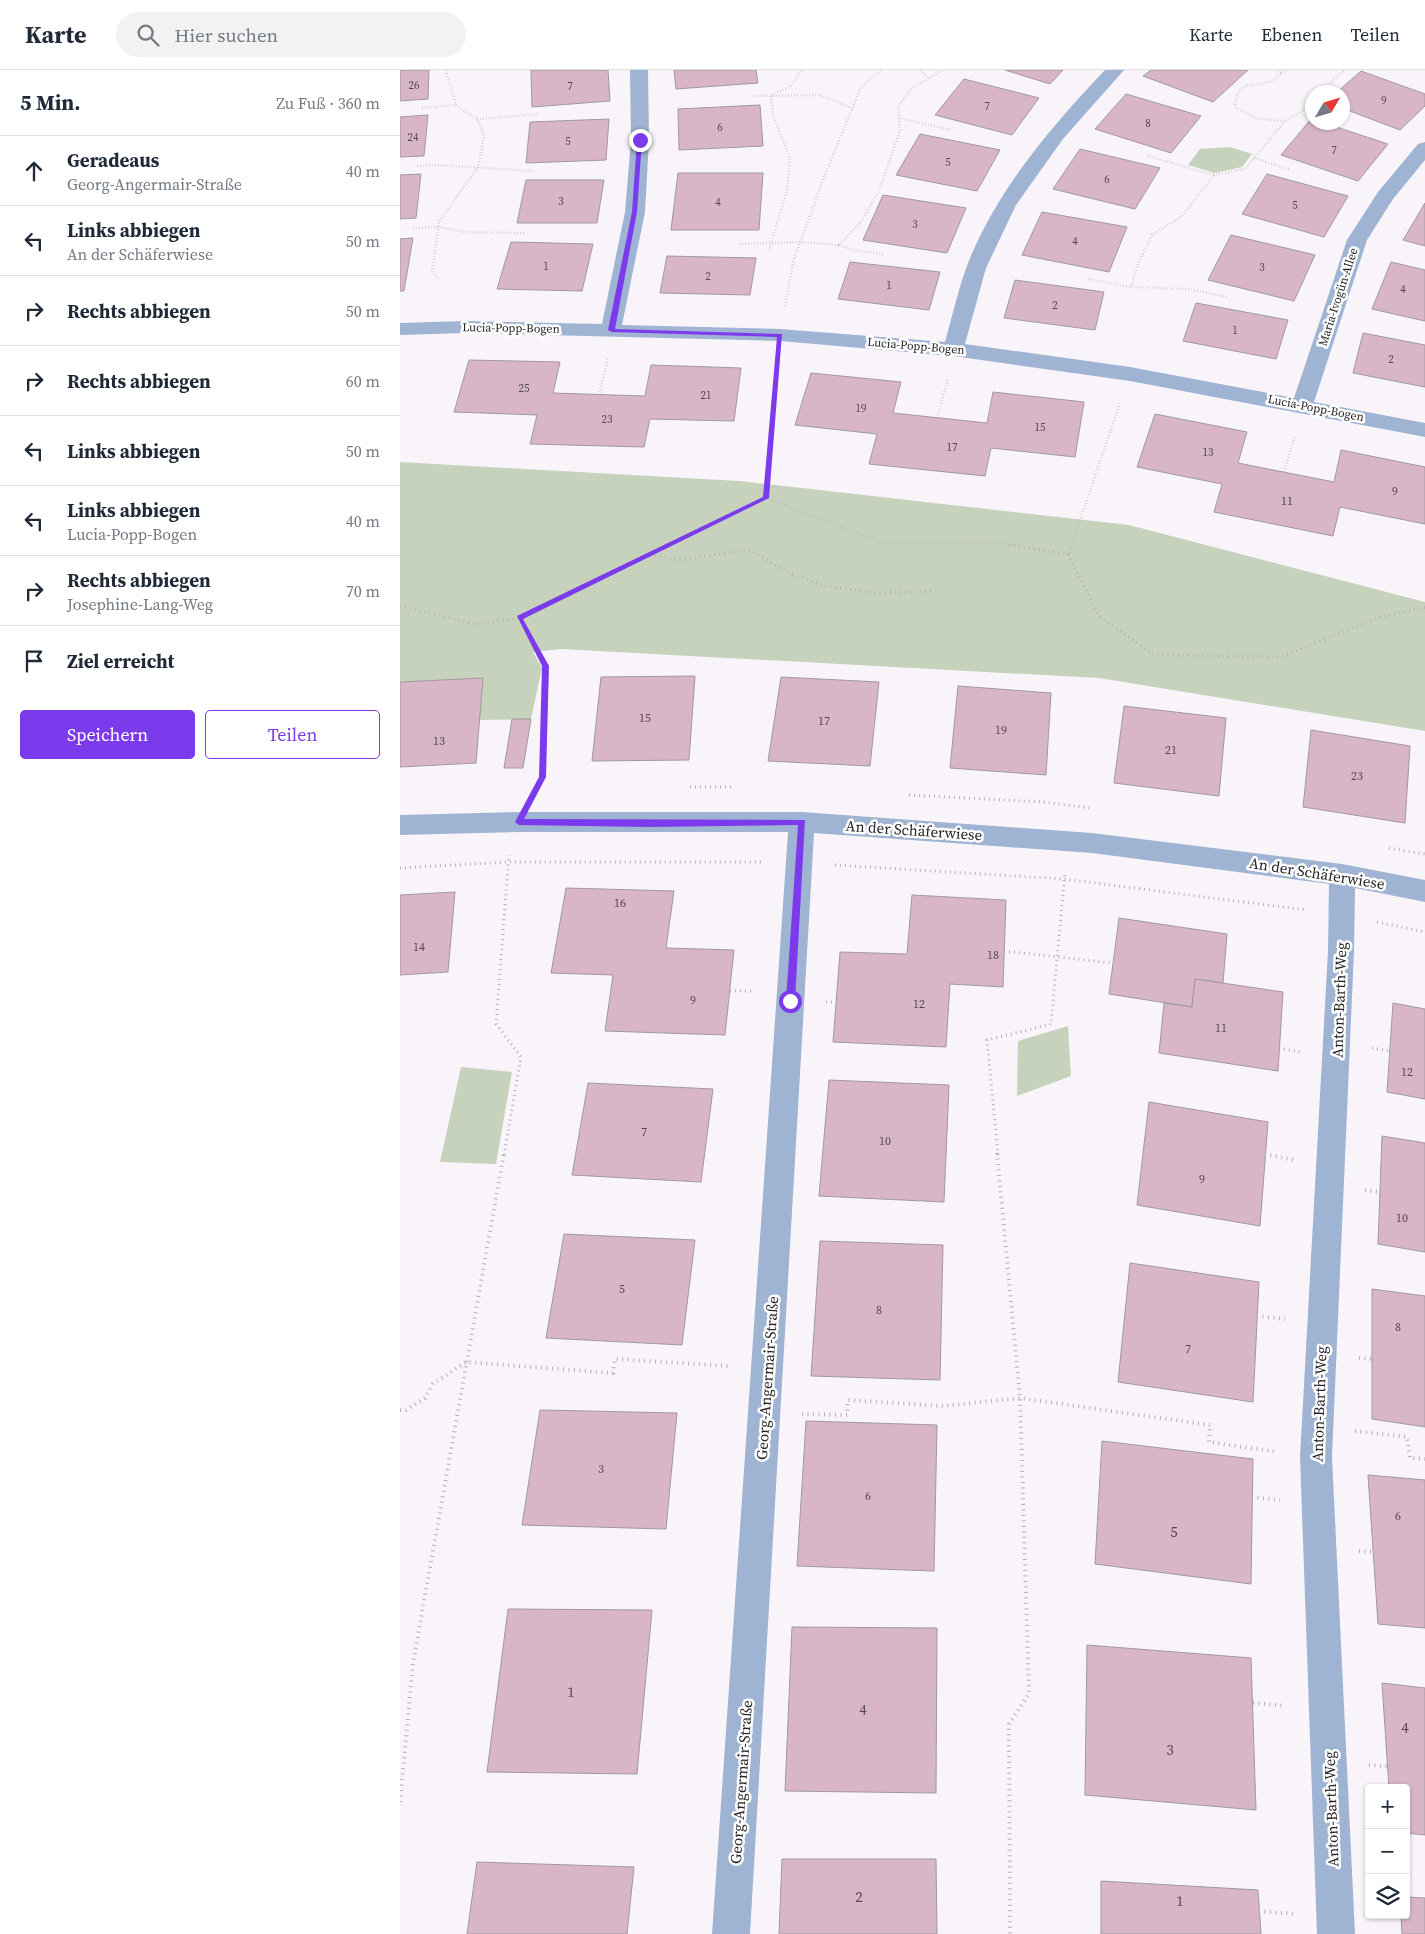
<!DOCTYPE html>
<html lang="de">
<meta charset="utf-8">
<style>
body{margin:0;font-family:"Source Serif 4",serif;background:#f2f2f3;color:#1f2937}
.controls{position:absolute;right:15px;bottom:15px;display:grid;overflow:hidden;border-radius:5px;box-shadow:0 1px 4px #0004}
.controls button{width:45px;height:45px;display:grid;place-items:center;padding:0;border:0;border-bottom:1px solid #e0e1e3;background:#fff;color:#1f2937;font:25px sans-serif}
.compass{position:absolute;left:905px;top:15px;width:45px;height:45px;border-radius:50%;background:#fff;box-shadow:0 1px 4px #0004;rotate:52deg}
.stop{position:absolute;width:15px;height:15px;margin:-11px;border:4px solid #7c3aed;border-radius:50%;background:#fff}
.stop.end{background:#7c3aed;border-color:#fff;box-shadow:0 1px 5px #0008}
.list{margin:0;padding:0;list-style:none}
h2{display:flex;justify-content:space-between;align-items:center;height:65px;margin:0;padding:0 20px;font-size:21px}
h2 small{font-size:16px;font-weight:400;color:#747a83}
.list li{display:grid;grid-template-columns:32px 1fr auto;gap:15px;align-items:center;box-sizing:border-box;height:70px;padding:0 20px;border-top:1px solid #e0e1e3}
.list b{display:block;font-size:19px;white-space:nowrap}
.list p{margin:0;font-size:16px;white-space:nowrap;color:#747a83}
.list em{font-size:16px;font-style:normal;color:#747a83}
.actions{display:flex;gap:10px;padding:15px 20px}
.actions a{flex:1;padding:11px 0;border:1px solid #7c3aed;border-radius:5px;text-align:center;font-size:18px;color:#7c3aed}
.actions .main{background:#7c3aed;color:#fff}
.icon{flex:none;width:28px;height:28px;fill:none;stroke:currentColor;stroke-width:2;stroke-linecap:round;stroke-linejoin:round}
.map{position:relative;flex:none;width:1025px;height:1864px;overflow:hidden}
header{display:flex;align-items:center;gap:30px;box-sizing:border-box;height:70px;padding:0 25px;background:#fff;border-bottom:1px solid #e0e1e3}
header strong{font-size:24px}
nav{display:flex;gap:28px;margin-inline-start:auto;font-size:18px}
.search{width:350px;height:45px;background:#f2f2f3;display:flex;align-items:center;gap:12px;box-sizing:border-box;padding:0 18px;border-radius:28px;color:#747a83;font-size:19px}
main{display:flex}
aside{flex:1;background:#fff}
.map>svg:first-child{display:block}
.green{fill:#c6d2bb}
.building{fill:#d9b5c8;stroke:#9f999c}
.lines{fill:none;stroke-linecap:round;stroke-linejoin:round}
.path-far2{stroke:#b4b1b6;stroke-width:2.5;stroke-dasharray:0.5 2.5;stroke-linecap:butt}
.path-far1{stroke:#b4b1b6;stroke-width:3;stroke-dasharray:1 4;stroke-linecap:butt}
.path{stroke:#b4b1b6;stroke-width:4;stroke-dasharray:1 4.5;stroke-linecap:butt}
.street{fill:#9fb4d2;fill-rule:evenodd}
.route{fill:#7c3aed}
.labels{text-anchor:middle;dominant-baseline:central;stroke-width:5;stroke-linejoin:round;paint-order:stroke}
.far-number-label{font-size:11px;fill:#52484e}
.far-street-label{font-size:12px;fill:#252326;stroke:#fff}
.number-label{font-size:12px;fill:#52484e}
.street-label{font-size:15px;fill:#252326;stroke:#fff}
.near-number-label{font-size:15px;fill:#52484e}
</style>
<header>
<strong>Karte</strong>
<div class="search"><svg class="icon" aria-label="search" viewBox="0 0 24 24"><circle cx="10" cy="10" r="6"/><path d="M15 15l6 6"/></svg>Hier suchen</div>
<nav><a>Karte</a><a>Ebenen</a><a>Teilen</a></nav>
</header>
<main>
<aside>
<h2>5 Min.<small>Zu Fuß · 360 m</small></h2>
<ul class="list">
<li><svg class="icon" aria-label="ahead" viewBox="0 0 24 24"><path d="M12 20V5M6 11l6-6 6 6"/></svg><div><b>Geradeaus</b><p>Georg-Angermair-Straße</p></div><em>40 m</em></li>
<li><svg class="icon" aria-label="left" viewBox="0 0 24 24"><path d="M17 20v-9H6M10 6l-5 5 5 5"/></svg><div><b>Links abbiegen</b><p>An der Schäferwiese</p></div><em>50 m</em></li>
<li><svg class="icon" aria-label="right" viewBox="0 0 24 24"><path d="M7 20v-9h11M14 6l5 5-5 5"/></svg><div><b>Rechts abbiegen</b></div><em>50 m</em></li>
<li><svg class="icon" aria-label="right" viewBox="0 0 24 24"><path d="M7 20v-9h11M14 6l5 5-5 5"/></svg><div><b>Rechts abbiegen</b></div><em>60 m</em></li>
<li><svg class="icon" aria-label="left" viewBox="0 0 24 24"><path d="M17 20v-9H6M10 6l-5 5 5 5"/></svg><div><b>Links abbiegen</b></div><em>50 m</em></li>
<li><svg class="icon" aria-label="left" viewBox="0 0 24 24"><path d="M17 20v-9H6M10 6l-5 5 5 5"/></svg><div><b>Links abbiegen</b><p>Lucia-Popp-Bogen</p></div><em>40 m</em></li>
<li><svg class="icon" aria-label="right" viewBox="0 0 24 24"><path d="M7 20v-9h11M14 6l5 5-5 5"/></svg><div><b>Rechts abbiegen</b><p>Josephine-Lang-Weg</p></div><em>70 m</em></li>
<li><svg class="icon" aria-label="arrive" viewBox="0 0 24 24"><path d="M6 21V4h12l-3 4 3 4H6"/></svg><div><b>Ziel erreicht</b></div></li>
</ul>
<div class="actions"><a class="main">Speichern</a><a>Teilen</a></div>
</aside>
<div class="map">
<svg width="1025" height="1864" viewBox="0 0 1025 1864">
<rect width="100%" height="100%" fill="#f8f4fa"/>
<g class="green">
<path d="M 830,77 L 852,84 L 842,97 L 815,103 L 788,95 L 800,79 Z"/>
<path d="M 0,392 L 339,411 L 729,455 L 1025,532 L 1025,661 L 699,608 L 161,579 L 133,582 L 142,598 L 131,649 L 79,650 L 82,608 L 0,612 Z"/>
<path d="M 668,956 L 671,1006 L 617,1026 L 618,971 Z"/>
<path d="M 61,997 L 112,1002 L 96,1094 L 40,1092 Z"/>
</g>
<g class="building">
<path d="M 0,0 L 29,0 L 28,29 L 0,31 Z"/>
<path d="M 131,0 L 208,0 L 210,31 L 132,37 Z"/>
<path d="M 274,0 L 356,0 L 358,13 L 276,19 Z"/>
<path d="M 605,0 L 663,0 L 650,14 Z"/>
<path d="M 751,0 L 848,0 L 813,32 L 743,6 Z"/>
<path d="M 961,1 L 1025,24 L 1025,36 L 1000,60 L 942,38 L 942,22 L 937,22 Z"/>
<path d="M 564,9 L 639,28 L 612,65 L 535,45 Z"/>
<path d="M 726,24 L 801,46 L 771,83 L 695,59 Z"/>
<path d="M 360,35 L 363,76 L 279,80 L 278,39 Z"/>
<path d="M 28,45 L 24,86 L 0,87 L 0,47 Z"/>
<path d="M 209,49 L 206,90 L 126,93 L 130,52 Z"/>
<path d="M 911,49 L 912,52 L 921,52 L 988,74 L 958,111 L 881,85 Z"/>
<path d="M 520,64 L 600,80 L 577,121 L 496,105 Z"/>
<path d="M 680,79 L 760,98 L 735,139 L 653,119 Z"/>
<path d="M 278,103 L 363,103 L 359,160 L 271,160 Z"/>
<path d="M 21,104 L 16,148 L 0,149 L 0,105 Z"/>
<path d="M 867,104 L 948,126 L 924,167 L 842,144 Z"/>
<path d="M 126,110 L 204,110 L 197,153 L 117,153 Z"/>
<path d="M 483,125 L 566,138 L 547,183 L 463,170 Z"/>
<path d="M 1025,133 L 1025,176 L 1003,170 Z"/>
<path d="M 642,142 L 727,157 L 709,202 L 622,185 Z"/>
<path d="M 831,165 L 915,185 L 894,231 L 808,210 Z"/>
<path d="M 13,168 L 4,221 L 0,221 L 0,169 Z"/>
<path d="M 111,172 L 193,174 L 182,221 L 97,219 Z"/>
<path d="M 267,186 L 356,188 L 350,225 L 260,223 Z"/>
<path d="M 450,192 L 540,202 L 529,240 L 438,229 Z"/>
<path d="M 991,192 L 1025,200 L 1025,251 L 972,239 Z"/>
<path d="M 615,210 L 704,222 L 695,260 L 604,248 Z"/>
<path d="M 796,233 L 888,250 L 876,289 L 783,271 Z"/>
<path d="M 963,263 L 1025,275 L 1025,317 L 953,303 Z"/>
<path d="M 69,290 L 160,292 L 153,323 L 245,326 L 251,295 L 341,298 L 334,351 L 250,349 L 244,377 L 130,374 L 137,345 L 54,342 Z"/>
<path d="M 411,303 L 501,312 L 493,343 L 587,353 L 593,322 L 684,332 L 675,387 L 591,378 L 585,406 L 469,394 L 477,364 L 395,355 Z"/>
<path d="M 755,344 L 847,362 L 838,393 L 934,412 L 941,380 L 1025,397 L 1025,454 L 940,437 L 933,466 L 814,442 L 822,414 L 737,397 Z"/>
<path d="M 295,606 L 289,690 L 192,691 L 201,607 Z"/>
<path d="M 381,607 L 479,612 L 470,696 L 368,691 Z"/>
<path d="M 83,608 L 76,693 L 0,697 L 0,612 Z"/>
<path d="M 558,616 L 651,623 L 646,705 L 550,698 Z"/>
<path d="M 724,636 L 826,648 L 819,726 L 714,713 Z"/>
<path d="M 112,649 L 131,649 L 123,698 L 104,698 Z"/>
<path d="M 911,660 L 1010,676 L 1005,753 L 903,737 Z"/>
<path d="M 166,818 L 274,821 L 266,878 L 334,880 L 325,965 L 205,961 L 213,905 L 151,903 Z"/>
<path d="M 55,822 L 48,902 L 0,905 L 0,825 Z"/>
<path d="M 512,825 L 606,830 L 603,917 L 550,914 L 546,977 L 433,972 L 440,882 L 507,884 Z"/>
<path d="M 719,848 L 827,864 L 823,913 L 795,909 L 792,937 L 709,924 Z"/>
<path d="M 795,909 L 883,922 L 878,1001 L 759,983 L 764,933 L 792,937 Z"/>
<path d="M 993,933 L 1025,939 L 1025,1029 L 987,1022 Z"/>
<path d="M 429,1010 L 549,1015 L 544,1132 L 419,1126 Z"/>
<path d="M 188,1013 L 313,1019 L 301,1112 L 172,1105 Z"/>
<path d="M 749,1032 L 868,1052 L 860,1156 L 737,1135 Z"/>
<path d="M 982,1066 L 1025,1073 L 1025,1182 L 978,1174 Z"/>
<path d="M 164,1164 L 295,1170 L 282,1275 L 146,1268 Z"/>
<path d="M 420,1171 L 543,1175 L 540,1310 L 411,1306 Z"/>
<path d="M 730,1193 L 859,1212 L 853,1332 L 718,1312 Z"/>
<path d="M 972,1219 L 1025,1226 L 1025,1357 L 972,1349 Z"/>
<path d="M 140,1340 L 277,1343 L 266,1459 L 122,1455 Z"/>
<path d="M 406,1351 L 537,1355 L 534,1501 L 397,1496 Z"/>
<path d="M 702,1371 L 853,1389 L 851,1514 L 695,1494 Z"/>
<path d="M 968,1405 L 1025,1410 L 1025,1558 L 978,1554 Z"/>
<path d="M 108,1539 L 252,1540 L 237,1704 L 87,1702 Z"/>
<path d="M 392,1557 L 537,1558 L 536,1723 L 385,1721 Z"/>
<path d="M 687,1575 L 851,1588 L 856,1740 L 685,1725 Z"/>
<path d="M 982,1613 L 1025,1618 L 1025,1765 L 1006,1763 L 1006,1718 L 989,1718 Z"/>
<path d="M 382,1789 L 536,1789 L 537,1864 L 379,1864 Z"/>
<path d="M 77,1792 L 234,1797 L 227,1864 L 67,1864 Z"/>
<path d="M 701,1811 L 858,1820 L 861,1864 L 701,1864 Z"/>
<path d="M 1006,1827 L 1025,1828 L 1025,1864 L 1002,1864 L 1001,1845 L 1006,1845 Z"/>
</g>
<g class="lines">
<g class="path-far2">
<path d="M 521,0 L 527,7"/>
<path d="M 875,0 L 881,3"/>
<path d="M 885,0 C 880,4 874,11 869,12 C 849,17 838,10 835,37 L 858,49 L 885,51"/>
<path d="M 921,22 L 944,0"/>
<path d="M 352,26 L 420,25 L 452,38"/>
<path d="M 22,38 L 56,35"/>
<path d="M 499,48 L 551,60"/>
<path d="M 77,49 L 139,44"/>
<path d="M 747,86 L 814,105"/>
<path d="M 854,88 L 891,100"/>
<path d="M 17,96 L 35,95 L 134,101"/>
<path d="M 13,158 L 38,157 L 66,162 L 124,163"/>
<path d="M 339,174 L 400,172 L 439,175"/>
<path d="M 369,180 L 387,120 L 390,88 L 373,45 L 371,25 L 390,17 L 402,0"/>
<path d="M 483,184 L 454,180 L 439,175 L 460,153 L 479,121 L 500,61 L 498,37 L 512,18 L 543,0"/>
<path d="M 38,208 L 32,202 L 39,152 L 78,97 L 84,66 L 77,49 L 56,35 L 46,0"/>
<path d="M 688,209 L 731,217"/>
<path d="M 827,227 L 788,219 L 731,217 L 738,194 L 752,165 L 782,146 L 814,105 L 845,99 L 885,51 L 901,42 L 912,31"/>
<path d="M 385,236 L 393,192 L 422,112 L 461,17 L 481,0"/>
<path d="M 199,325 L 208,288"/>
<path d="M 537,348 L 548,309"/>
<path d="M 884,402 L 895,365"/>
<path d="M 366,428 L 377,292"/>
<path d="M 268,476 L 366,428 L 480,472 L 600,473 L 617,476"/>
<path d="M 671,476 L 720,333"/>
</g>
<g class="path-far1">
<path d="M 609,475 L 668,484 L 699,546 L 754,585 L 881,587 L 980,547 L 1025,537"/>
<path d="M 668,484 L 671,475"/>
<path d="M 250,485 L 280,490 L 350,480 L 389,503 L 425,516 L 477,523 L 532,521"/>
<path d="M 0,536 L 75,554 L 119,548 L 270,475"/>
<path d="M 119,548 L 145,596 L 143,707 L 137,719"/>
<path d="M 290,717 L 331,717"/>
<path d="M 509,725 L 643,732 L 690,738"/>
<path d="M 989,778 L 1025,784"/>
<path d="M 435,795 L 664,809 L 907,840"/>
<path d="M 0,798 L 107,792 L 364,792"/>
<path d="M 977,852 L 1025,862"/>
<path d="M 604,881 L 713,893"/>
<path d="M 330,921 L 354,921"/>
<path d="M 426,932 L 436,932"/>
<path d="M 879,978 L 901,982"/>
<path d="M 972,978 L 990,981"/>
<path d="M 865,1084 L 868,1085"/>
<path d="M 104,1085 L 121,987 L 96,954 L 109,785"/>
<path d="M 598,1085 L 587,970 L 651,954 L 665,802"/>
</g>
<g class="path">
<path d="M 597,1083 L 620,1328 L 629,1624 L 609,1654 L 610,1864"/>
<path d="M 865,1084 L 893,1090"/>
<path d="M 965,1120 L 979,1122"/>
<path d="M 857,1246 L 885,1249"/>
<path d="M 959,1288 L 972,1289"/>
<path d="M 0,1340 L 6,1340 L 25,1328 L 33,1314 L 66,1292 L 213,1303 L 215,1289 L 329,1296"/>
<path d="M 402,1344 L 447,1345 L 448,1330 L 543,1336 L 620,1328 L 810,1355 L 809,1372 L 878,1382"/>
<path d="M 955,1361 L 1007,1367 L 1010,1388 L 1025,1389"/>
<path d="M 852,1427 L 880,1430"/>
<path d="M 959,1481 L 973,1482"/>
<path d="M 853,1633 L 886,1636"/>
<path d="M 969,1695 L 987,1696"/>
<path d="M 0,1732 L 13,1593 L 104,1083"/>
<path d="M 859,1841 L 895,1844"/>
</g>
<g class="street">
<path d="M 230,0 L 248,0 L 249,70 L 245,142 L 222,255 L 380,259 L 545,272 C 553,244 559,215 570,188 C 600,116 652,56 705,0 L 724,0 L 663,69 L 616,135 L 586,198 L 565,274 L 730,297 L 894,328 L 947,170 L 978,122 L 1018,74 L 1025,72 L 1025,90 L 993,129 L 967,170 L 914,332 L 1025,353 L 1025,367 L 730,311 L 553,286 L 380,271 L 66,263 L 0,265 L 0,253 L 66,251 L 202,254 L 225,142 L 231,70 Z"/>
<path d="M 119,742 L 402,742 L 692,763 L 942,794 L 1025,810 L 1025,832 L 955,818 L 954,881 L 932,1387 L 955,1864 L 917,1864 L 900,1387 L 928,881 L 929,814 L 692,783 L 414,763 L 350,1864 L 312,1864 L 388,762 L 119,762 L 0,765 L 0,745 Z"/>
</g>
</g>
<path class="route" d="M 240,68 L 242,70 L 237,142 L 215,259 L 382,264 L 369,428 L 123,549 L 149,596 L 146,707 L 124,749 L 405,750 L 395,931 L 390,935 L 386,931 L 398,755 L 248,757 L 119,755 L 115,752 L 139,707 L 142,596 L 117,546 L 363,427 L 377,267 L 212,262 L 208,260 L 232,142 L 237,70 Z"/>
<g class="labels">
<g class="far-number-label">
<text x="14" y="15">26</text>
<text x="170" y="16">7</text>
<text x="984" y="30">9</text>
<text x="587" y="36">7</text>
<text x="748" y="53">8</text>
<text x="320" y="57">6</text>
<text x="13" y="67">24</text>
<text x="168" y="71">5</text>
<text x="934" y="80">7</text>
<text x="548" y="92">5</text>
<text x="707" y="109">6</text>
<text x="161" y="131">3</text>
<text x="318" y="132">4</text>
<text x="895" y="135">5</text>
<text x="515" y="154">3</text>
<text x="675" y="171">4</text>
<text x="146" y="196">1</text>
<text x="862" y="197">3</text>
<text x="308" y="206">2</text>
<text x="489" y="215">1</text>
<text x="1003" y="219">4</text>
<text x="655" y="235">2</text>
<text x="835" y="260">1</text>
<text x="991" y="289">2</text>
<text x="124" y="318">25</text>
<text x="306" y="325">21</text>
<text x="461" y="338">19</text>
<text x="207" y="349">23</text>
<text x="640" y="357">15</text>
<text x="552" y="377">17</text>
<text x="808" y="382">13</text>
</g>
<g class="far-street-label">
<text transform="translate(938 227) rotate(-72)">Maria-Ivogün-Allee</text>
<text transform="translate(111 258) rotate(1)">Lucia-Popp-Bogen</text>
<text transform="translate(516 276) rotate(5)">Lucia-Popp-Bogen</text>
<text transform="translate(916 338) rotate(11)">Lucia-Popp-Bogen</text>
</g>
<g class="number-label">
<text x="995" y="421">9</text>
<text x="887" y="431">11</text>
<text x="245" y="648">15</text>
<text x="424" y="651">17</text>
<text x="601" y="660">19</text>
<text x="39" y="671">13</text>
<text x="771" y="680">21</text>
<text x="957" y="706">23</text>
<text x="220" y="833">16</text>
<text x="19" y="877">14</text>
<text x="593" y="885">18</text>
<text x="293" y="930">9</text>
<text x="519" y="934">12</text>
<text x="821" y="958">11</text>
<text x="1007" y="1002">12</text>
<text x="244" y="1062">7</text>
<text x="485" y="1071">10</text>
<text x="802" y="1109">9</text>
<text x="1002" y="1148">10</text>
<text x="222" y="1219">5</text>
<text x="479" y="1240">8</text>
<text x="998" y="1257">8</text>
<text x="788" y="1279">7</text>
<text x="201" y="1399">3</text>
<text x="468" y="1426">6</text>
<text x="998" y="1446">6</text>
</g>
<g class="street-label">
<text transform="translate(514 760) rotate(4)">An der Schäferwiese</text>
<text transform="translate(917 803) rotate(9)">An der Schäferwiese</text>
<text transform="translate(939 930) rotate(-88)">Anton-Barth-Weg</text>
<text transform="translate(367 1308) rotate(-86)">Georg-Angermair-Straße</text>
<text transform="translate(919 1334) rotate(-88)">Anton-Barth-Weg</text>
<text transform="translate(341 1712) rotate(-86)">Georg-Angermair-Straße</text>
<text transform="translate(931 1739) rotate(-92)">Anton-Barth-Weg</text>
</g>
<g class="near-number-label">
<text x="774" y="1461">5</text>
<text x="171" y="1621">1</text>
<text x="463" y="1639">4</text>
<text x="1005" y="1657">4</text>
<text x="770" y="1679">3</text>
<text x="459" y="1826">2</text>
<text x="780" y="1830">1</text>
</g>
</g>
</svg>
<div class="controls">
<button>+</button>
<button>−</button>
<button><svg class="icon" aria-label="layers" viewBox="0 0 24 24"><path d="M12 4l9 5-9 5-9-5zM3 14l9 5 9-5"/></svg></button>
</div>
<svg class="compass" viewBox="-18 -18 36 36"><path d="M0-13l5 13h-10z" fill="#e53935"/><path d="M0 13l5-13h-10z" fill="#747a83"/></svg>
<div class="stop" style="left:390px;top:931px"></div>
<div class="stop end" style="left:240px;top:70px"></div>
</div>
</main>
